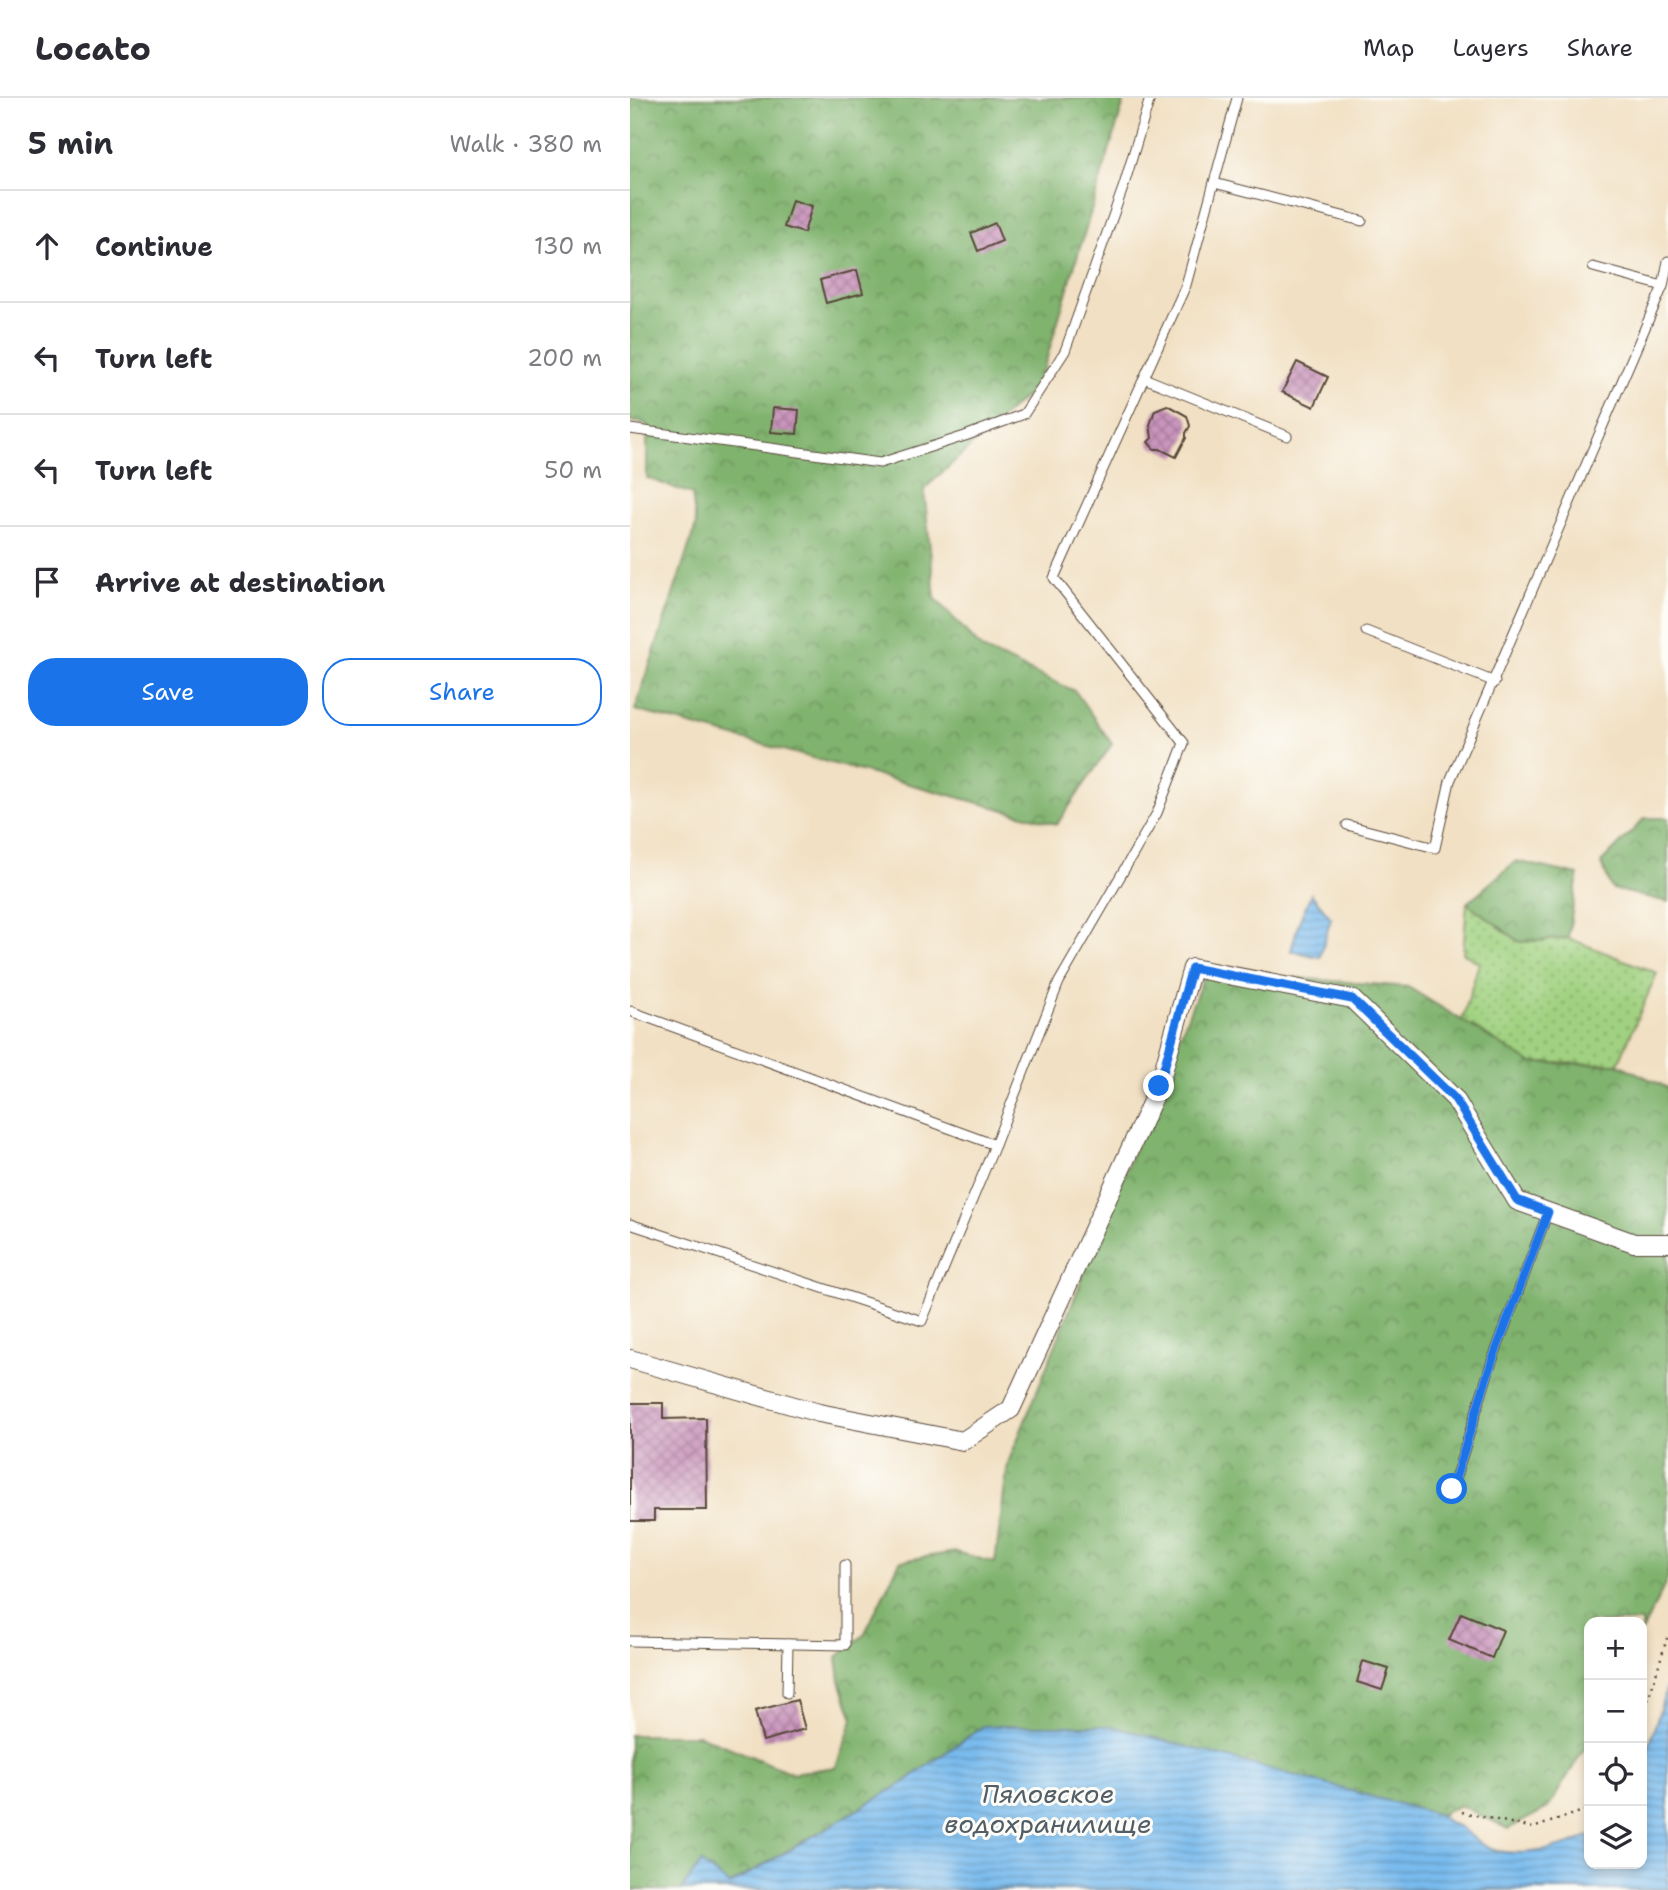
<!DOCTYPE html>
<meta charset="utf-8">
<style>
body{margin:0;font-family:"Shantell Sans",sans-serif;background:#f2f2f3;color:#2b2b33}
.controls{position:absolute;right:21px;bottom:21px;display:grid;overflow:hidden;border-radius:14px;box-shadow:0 4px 10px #0003}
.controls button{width:63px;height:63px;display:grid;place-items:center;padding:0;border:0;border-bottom:2px solid #e1e1e2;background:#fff;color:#2b2b33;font:35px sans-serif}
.stop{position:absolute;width:21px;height:21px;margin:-16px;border:5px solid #1a73e8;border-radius:50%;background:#fff}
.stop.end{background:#1a73e8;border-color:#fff;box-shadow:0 2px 7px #0008}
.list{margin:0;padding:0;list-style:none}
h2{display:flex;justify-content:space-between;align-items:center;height:91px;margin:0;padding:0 28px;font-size:30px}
h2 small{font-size:23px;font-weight:400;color:#7c7c81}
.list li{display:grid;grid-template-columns:46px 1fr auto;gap:21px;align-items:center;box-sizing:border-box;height:112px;padding:0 28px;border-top:2px solid #e1e1e2}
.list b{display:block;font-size:26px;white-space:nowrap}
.list em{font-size:23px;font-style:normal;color:#7c7c81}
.actions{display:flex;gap:14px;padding:21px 28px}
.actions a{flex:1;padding:16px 0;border:2px solid #1a73e8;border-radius:28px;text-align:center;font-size:24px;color:#1a73e8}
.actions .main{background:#1a73e8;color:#fff}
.icon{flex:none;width:38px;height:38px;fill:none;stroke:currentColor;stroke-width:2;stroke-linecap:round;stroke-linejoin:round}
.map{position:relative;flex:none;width:1038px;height:1792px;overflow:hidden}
header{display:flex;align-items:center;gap:42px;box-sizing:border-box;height:98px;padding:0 35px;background:#fff;border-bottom:2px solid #e1e1e2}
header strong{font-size:33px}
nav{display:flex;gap:38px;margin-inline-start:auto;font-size:24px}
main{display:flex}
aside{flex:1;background:#fff}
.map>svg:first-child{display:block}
.grass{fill:url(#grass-dots);stroke:#6e7e4f;stroke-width:2}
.forest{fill:url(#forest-crowns);stroke:#5e6e46;stroke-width:2}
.water{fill:url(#water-rules);stroke:#5a7286;stroke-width:2}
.building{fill:url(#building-cross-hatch)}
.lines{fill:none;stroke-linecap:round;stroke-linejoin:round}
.service-casing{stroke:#564537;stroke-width:11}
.minor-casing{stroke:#564537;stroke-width:20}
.path{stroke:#564537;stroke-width:2.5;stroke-dasharray:2 5;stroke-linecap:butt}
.service{stroke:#fff;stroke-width:9}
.minor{stroke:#fff;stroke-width:18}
.route{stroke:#1a73e8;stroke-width:9}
.labels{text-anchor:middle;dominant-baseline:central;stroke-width:6;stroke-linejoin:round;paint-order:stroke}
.water-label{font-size:26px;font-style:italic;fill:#515d67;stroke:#fdfcf7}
</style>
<header>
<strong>Locato</strong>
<nav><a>Map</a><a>Layers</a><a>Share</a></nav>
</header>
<main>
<aside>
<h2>5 min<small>Walk · 380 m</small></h2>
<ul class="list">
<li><svg class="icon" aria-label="ahead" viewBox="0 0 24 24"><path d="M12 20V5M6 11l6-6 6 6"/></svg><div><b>Continue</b></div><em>130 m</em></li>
<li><svg class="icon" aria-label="left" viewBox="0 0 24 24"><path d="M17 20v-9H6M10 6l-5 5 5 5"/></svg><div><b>Turn left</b></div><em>200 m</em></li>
<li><svg class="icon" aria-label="left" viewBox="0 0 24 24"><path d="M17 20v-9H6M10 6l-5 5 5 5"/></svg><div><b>Turn left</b></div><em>50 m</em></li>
<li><svg class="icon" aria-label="arrive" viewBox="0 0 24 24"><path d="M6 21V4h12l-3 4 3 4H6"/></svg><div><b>Arrive at destination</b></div></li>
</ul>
<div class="actions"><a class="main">Save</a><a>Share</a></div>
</aside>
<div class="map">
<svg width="1038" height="1792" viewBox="0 0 1038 1792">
<defs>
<pattern id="grass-dots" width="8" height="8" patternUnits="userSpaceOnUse" patternTransform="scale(1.75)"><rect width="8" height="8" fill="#a0d180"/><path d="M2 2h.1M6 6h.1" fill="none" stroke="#84aa68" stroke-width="1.8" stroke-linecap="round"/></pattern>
<pattern id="forest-crowns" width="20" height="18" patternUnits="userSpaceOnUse" patternTransform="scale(1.75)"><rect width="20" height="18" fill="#80b36e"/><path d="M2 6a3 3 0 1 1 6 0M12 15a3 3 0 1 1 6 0" fill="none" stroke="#6a925a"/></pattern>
<pattern id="water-rules" width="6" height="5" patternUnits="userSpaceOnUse" patternTransform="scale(1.75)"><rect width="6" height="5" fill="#79bbee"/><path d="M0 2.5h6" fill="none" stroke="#6498c0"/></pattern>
<pattern id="building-cross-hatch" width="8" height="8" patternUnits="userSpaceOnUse" patternTransform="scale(1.75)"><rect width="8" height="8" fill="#ca95bd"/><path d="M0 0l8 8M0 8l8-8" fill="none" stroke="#a57a99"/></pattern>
</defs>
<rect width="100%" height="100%" fill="#fdfcf7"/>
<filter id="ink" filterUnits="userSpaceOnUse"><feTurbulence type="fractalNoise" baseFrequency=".0143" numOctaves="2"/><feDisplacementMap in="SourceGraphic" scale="14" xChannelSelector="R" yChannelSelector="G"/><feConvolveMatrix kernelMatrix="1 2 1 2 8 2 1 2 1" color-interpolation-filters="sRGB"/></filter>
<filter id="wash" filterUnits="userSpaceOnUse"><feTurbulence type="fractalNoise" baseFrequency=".00686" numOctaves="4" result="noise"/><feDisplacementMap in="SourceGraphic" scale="28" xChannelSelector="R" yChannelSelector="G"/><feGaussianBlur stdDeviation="1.57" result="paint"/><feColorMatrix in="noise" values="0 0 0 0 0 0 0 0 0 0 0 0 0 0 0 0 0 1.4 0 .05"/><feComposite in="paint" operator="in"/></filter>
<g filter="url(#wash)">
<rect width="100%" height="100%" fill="#f1e0c3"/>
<path class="grass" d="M 837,805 L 890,844 L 938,840 L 1027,875 L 988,966 L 901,965 L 832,923 L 849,865 L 833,855 Z"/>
<g class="forest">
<path d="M 0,0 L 495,0 L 409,286 L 294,391 L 305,500 L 352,551 L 445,593 L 482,646 L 427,726 L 5,612 L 66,427 L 62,396 L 17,380 L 17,326 L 0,323 Z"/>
<path d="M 1015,720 L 1038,720 L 1038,804 L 982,791 L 971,765 Z"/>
<path d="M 886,763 L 948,777 L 938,840 L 890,844 L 837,805 Z"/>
<path d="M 576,873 L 778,889 L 901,965 L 988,966 L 1038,990 L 1038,1480 L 1012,1534 L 1012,1524 L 959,1524 L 959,1643 L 918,1710 L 878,1731 L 830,1707 L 810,1717 L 353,1628 L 273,1685 L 99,1787 L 71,1765 L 51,1792 L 0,1792 L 0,1637 L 69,1637 L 162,1675 L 206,1669 L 223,1621 L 210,1583 L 207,1559 L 234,1537 L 270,1463 L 326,1454 L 365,1465 L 378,1365 Z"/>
</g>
<g class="water">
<path d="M 681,796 L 701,820 L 690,859 L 661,853 L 669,824 Z"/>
<path d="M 1038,1584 L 1038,1792 L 51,1792 L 71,1765 L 100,1787 L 273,1685 L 353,1628 L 481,1628 L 810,1717 C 815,1725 820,1724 827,1728 C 840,1735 849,1748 864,1752 C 888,1759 938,1751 959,1737 L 959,1766 L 1012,1766 L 1012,1672 Z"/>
</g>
<g id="blocks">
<g class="building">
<path d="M 162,102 L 182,108 L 174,135 L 154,129 Z"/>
<path d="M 365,125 L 372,143 L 348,153 L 341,135 Z"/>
<path d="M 227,172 L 233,195 L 196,205 L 190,182 Z"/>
<path d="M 667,264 L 698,279 L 684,309 L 652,294 Z"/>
<path d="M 537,307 L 557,318 L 560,328 L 556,335 L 556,340 L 546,359 L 530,351 L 524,351 L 518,344 L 522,340 L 520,327 L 525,312 Z"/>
<path d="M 143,310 L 169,312 L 167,336 L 141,334 Z"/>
<path d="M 0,1305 L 33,1305 L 33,1321 L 76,1320 L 77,1412 L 24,1412 L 24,1423 L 0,1423 Z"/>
<path d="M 831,1515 L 873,1532 L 862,1560 L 819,1542 Z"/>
<path d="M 733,1563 L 759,1571 L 752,1592 L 727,1584 Z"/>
<path d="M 167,1602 L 175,1631 L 133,1643 L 125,1613 Z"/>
</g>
</g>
</g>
<g filter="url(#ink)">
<use href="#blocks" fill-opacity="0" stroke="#564537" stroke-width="2"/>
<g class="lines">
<g class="service-casing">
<g id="service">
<path d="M 584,85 L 732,123"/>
<path d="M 963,169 L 1033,188"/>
<path d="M 514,280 L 657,338"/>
<path d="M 0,331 L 250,365 L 335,338 L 394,316 L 435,253 L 494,87 L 520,0"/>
<path d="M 736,533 L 865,584"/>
<path d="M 717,727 L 805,750 L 820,683 L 1033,188 L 1038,163"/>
<path d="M 0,913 L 365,1047"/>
<path d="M 0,1126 L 292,1223 L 365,1047 L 429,884 L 527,715 L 554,645 L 424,480 L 556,187 L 607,0"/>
<path d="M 822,1391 L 861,1266 L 918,1114"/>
<path d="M 0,1543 L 215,1547 L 215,1467"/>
<path d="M 157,1595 L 158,1546"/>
</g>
</g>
<g class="minor-casing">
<path id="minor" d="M 0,1261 L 189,1315 L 333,1343 L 381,1311 L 529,988 L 562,870 L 722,901 L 825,1001 L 887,1103 L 1004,1145 L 1038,1145"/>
</g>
<g class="path">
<path d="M 1012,1622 L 1038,1537"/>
<path d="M 832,1714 L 903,1730 L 959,1711"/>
</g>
<use href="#service" class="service"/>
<use href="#minor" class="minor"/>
</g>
</g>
<g class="lines" filter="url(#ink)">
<path class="route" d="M 529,988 L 562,870 L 722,901 L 825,1001 L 887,1102 L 918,1114 L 861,1266 L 822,1391"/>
</g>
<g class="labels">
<g class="water-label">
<text x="418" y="1695">Пяловское<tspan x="418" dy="30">водохранилище</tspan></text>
</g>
</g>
</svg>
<div class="controls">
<button>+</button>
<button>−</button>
<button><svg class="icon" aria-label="locate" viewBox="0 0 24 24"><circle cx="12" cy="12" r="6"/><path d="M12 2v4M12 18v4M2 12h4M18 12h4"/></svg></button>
<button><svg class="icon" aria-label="layers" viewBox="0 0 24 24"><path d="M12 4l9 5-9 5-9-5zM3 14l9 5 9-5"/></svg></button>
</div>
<div class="stop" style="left:822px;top:1391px"></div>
<div class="stop end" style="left:529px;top:988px"></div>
</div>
</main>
